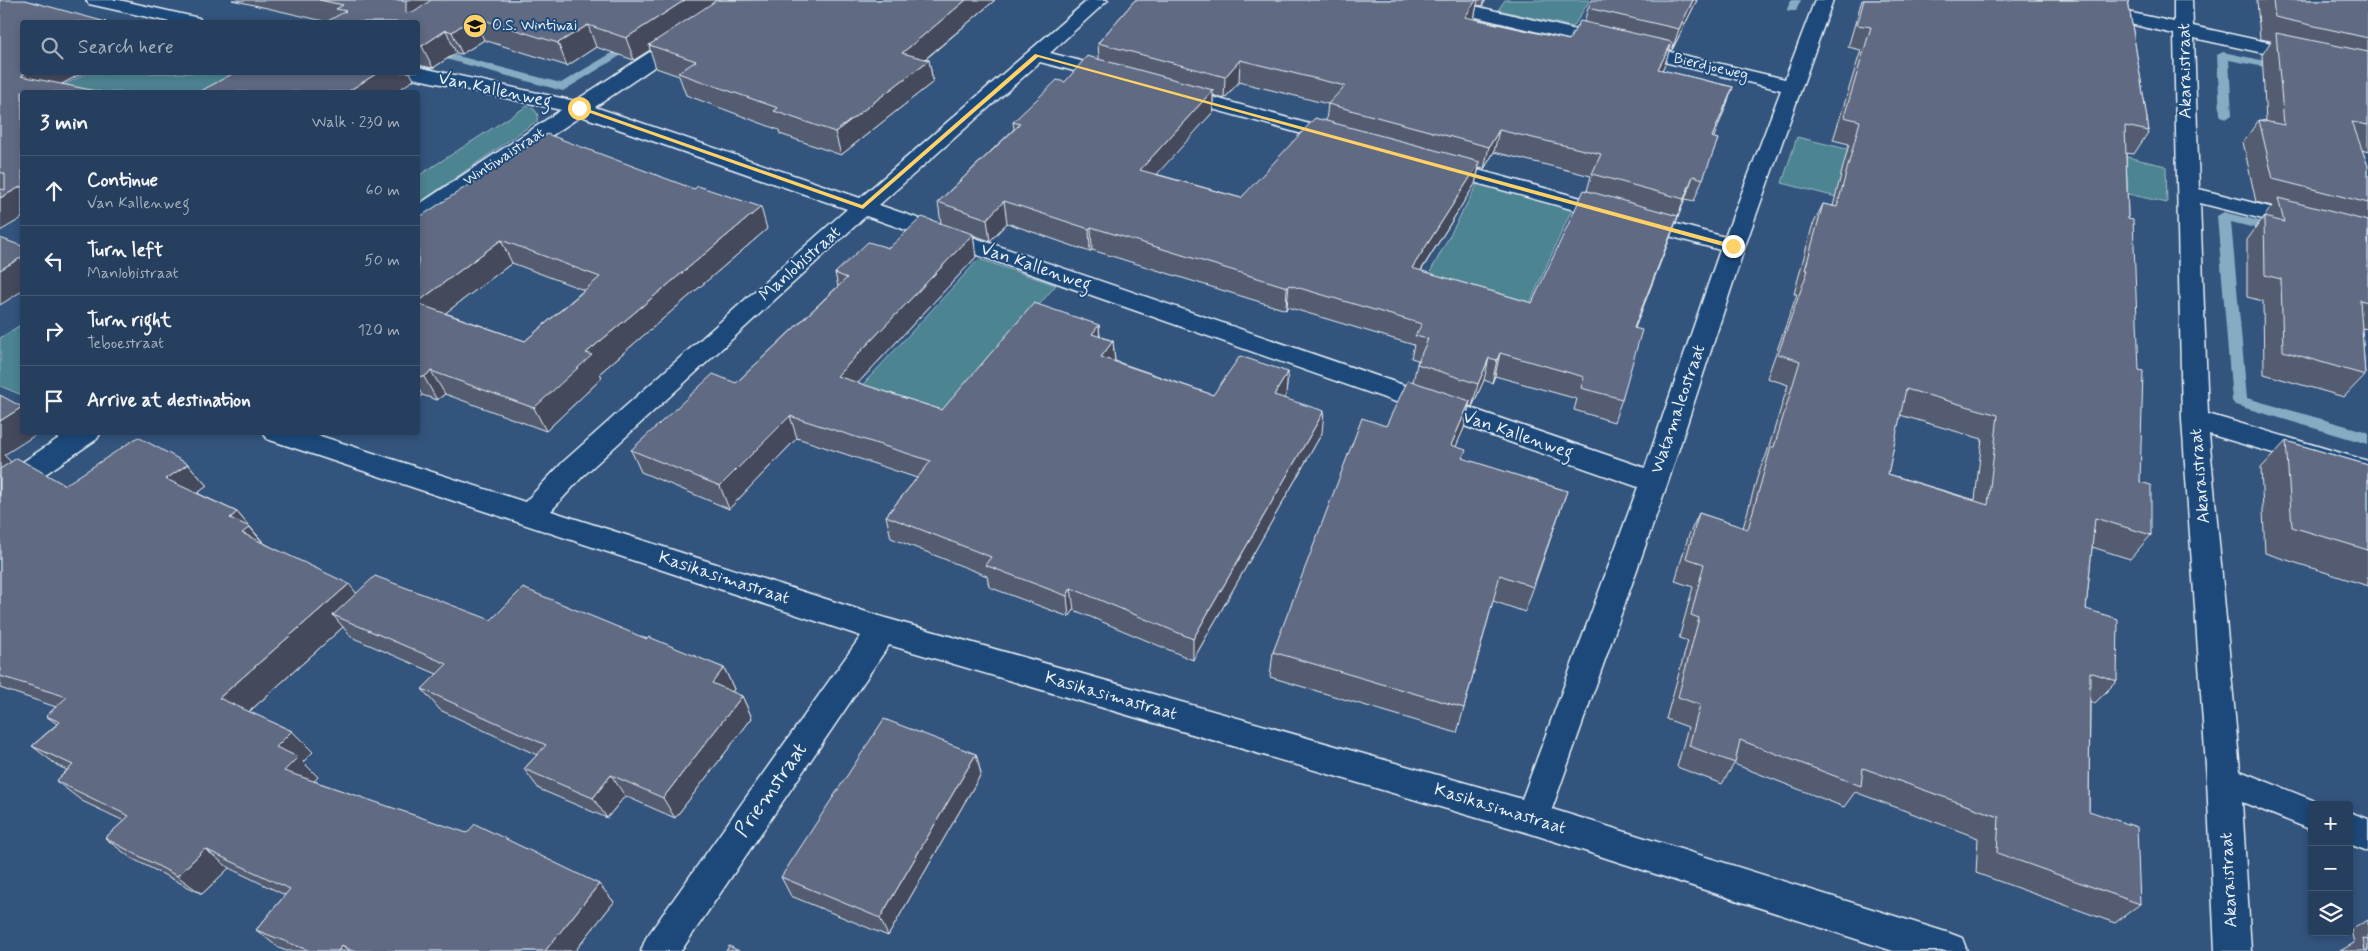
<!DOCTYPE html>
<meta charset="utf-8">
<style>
body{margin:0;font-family:Mynerve,sans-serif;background:#324a67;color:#f1f3f6}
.controls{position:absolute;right:15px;bottom:15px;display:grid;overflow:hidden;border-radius:5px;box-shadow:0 2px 8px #0003}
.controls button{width:45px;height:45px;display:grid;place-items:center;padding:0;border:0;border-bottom:1px solid #425873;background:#263f5e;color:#f1f3f6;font:25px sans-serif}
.stop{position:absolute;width:15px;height:15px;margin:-11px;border:4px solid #ffd166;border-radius:50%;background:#fff}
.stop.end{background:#ffd166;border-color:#fff;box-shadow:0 1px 5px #0008}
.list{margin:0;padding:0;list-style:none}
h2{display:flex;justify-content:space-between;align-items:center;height:65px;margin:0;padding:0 20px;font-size:21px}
h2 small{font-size:16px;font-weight:400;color:#a4afbc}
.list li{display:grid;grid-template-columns:32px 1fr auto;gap:15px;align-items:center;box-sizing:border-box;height:70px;padding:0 20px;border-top:1px solid #425873}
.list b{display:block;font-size:19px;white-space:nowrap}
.list p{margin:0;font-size:16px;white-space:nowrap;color:#a4afbc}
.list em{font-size:16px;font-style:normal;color:#a4afbc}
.icon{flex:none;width:28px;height:28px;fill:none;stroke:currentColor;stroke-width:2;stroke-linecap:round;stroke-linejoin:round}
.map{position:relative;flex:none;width:2368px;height:951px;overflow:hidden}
.search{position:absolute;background:#263f5e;box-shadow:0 2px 8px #0003;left:20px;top:20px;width:400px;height:55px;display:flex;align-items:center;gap:12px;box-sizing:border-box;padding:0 18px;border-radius:5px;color:#a4afbc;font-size:19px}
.panel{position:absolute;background:#263f5e;box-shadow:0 2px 8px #0003;left:20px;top:90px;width:400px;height:345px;border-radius:5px}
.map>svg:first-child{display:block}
.green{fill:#4e8492;stroke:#9bbac5}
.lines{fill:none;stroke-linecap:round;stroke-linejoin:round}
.stream{fill:#86abc3;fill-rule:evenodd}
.minor-casing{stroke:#e8f1f8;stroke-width:3}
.minor{fill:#1f4a7a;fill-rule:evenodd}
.wall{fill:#535b71;stroke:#e8f1f8;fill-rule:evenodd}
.shaded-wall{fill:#444a5c;stroke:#e8f1f8}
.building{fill:#616a83;stroke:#e8f1f8;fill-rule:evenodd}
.route{fill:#ffd166}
.labels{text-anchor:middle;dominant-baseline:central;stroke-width:4;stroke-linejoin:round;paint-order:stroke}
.far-poi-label{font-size:15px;fill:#e8f1f8;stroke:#1f4a7a;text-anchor:start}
.far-street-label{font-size:15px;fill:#e8f1f8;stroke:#1f4a7a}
.street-label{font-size:18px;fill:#e8f1f8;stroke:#1f4a7a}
.near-street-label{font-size:21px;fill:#e8f1f8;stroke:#1f4a7a}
</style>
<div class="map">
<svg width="2368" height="951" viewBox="0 0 2368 951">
<rect width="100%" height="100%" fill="#33547d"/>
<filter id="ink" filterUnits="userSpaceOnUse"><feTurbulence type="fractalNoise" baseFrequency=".02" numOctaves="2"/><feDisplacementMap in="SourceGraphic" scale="10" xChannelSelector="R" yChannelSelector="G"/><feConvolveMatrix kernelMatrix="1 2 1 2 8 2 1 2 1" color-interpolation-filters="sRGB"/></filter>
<g filter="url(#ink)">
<g class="green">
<path d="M 1505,0 L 1590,0 L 1573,27 L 1498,10 Z"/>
<path d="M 87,73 L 272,73 L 237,92 L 50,92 Z"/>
<path d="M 527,106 L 535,110 L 538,115 L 537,121 L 418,204 L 418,176 Z"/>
<path d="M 1962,119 L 2166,166 L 2167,203 L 1957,154 Z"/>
<path d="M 1797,137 L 1946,173 L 1937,223 L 1782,183 Z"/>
<path d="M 1478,183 L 1572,209 L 1530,303 L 1428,276 Z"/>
<path d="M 979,259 L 1056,285 L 939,422 L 855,393 Z"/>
<path d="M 22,324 L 22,395 L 0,386 L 0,338 Z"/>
</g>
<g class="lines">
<g class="stream">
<path d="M 1791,0 L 1801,0 L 1796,11 L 1788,11 L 1787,9 Z"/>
<path d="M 634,40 L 640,43 L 638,45 L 563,91 L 424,53 L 422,51 L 428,48 L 561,83 Z"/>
<path d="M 2223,52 L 2284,65 L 2290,68 L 2284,71 L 2229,60 L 2232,115 L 2226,119 L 2220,115 L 2217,55 Z"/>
<path d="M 2224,212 L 2283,227 L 2285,230 L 2278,234 L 2231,222 L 2247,398 L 2368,432 L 2368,444 L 2235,405 L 2232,401 L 2217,216 Z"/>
</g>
<g class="minor-casing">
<g id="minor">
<path d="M 86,0 L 119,0 L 199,18 L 201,22 L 170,22 L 89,4 Z"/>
<path d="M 729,0 L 750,0 L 747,4 L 595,107 L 860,198 L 1088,0 L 1108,0 L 1050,53 L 1123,72 L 1126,76 L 1123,80 L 1116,82 L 1040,62 L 879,205 L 1645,468 L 1720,250 L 1433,171 L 1430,166 L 1433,161 L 1441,160 L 1725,237 L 1781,90 L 1426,5 L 1420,4 L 1417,0 L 1449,0 L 1785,79 L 1815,0 L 1833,0 L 1745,246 L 1668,482 L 1552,809 L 1949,933 L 1962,938 L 1967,951 L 1893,951 L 1532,834 L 889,645 L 681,951 L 641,951 L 646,938 L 861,636 L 267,439 L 263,432 L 308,432 L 525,502 L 563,462 L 847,209 L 581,116 L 426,220 L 418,222 L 418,205 L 561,110 L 413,78 L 406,76 L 403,72 L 418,72 L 418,67 L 575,101 ZM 866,216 L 1638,487 L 1522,799 L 882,617 L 551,511 L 583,476 Z"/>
<path d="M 2037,0 L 2071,0 L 2174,22 L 2174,0 L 2192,0 L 2193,26 L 2368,64 L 2368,76 L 2194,38 L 2199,189 L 2368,232 L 2368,246 L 2200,203 L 2208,414 L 2368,461 L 2368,481 L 2209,434 L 2240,771 L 2325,805 L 2312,805 L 2312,830 L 2242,802 L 2251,951 L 2215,951 L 2207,780 L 2182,420 L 2174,34 L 2046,5 L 2040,4 Z"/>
<path d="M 1176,87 L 1349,135 L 1353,139 L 1349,143 L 1342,145 L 1169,97 L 1166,93 L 1169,89 Z"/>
<path d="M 68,432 L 101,432 L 97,439 L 10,498 L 0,501 L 0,477 Z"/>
<path d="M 2349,812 L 2368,819 L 2368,851 L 2349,844 Z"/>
</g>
</g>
<use href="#minor" class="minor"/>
</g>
<g class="wall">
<path d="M 0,0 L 22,72 L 84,72 L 62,84 L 0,231 Z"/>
<path d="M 232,0 L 995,0 L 926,59 L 929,60 L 933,82 L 841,155 L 780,134 L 779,130 L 686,95 L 679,76 L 656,68 L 650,50 L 634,60 L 596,47 L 567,66 L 484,40 L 462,54 L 456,53 L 433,68 L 418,65 L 418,67 L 418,22 L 328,22 Z"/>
<path d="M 1135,0 L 1486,0 L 1482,6 L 1477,5 L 1474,19 L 1569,40 L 1584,22 L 1588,8 L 1697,0 L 1672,50 L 1669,50 L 1665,64 L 1662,70 L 1733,87 L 1713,138 L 1718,139 L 1694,201 L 1685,199 L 1676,222 L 1635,328 L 1622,399 L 1614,422 L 1574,410 L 1577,399 L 1495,376 L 1492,383 L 1484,380 L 1472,407 L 1469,406 L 1464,428 L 1455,447 L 1464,459 L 1567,491 L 1525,612 L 1493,601 L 1464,708 L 1457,733 L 1270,677 L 1273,652 L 1386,426 L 1413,382 L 1417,364 L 1418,360 L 1411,358 L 1414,345 L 1287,307 L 1286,310 L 1092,250 L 1090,252 L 1007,223 L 990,241 L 973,235 L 976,257 L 858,383 L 942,410 L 1099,325 L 1100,336 L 1113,341 L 1115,361 L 1213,395 L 1288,372 L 1286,395 L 1284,398 L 1322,433 L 1193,660 L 1074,610 L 1069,617 L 989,587 L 987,576 L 891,538 L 886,516 L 917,478 L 797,438 L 729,509 L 641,472 L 631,450 L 736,383 L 838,286 L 835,273 L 889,248 L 941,223 L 938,202 L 1014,129 L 1013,122 L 1065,82 L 1099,59 L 1098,43 ZM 1239,82 L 1328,104 L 1326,121 L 1241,198 L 1156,174 L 1213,112 L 1213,95 L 1224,99 ZM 1494,152 L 1591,176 L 1587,191 L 1532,303 L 1421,271 L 1475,184 L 1479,168 L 1484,169 Z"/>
<path d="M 1862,0 L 2128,0 L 2149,131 L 2134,154 L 2126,153 L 2128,218 L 2140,482 L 2151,535 L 2130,559 L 2092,547 L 2086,609 L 2117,681 L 2095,703 L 2090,701 L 2089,811 L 2140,904 L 2115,923 L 1976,873 L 1978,838 L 1855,792 L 1844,807 L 1734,764 L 1722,784 L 1677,767 L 1688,727 L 1666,719 L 1688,641 L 1679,638 L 1693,587 L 1675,581 L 1688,537 L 1699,513 L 1743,528 L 1759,471 L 1766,456 L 1788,385 L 1767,378 L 1797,294 L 1794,294 L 1812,227 L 1823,204 L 1833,206 L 1849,144 L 1833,140 L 1861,50 L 1848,47 ZM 1900,415 L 1982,439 L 1975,500 L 1888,474 Z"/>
<path d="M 2257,0 L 2368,0 L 2368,152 L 2362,150 L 2368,166 L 2368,329 L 2362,328 L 2365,375 L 2344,397 L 2264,374 L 2263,301 L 2247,297 L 2247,240 L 2272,206 L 2256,202 L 2243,142 L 2259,120 L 2266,121 L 2262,55 L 2271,41 L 2260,39 Z"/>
<path d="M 418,218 L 767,229 L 600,373 L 602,378 L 546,431 L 445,394 L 437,400 L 422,395 L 418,399 ZM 512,263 L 584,290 L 525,341 L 445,313 Z"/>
<path d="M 0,395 L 4,455 L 11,462 L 65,485 L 188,464 L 207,486 L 197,493 L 237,512 L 264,543 L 356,593 L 491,620 L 647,639 L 724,668 L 734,689 L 732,692 L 742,696 L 752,718 L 675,818 L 625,796 L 607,818 L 539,789 L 524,769 L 537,755 L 440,710 L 422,689 L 437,674 L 351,637 L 343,627 L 249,712 L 292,731 L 313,752 L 303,762 L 318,777 L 314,781 L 599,884 L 614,902 L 575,951 L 286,951 L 279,948 L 256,930 L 285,895 L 229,868 L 202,894 L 131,858 L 105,838 L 124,821 L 82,801 L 56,781 L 67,770 L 58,766 L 32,746 L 57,724 L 46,716 L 56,707 L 0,688 Z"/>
<path d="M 2286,441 L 2368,465 L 2368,586 L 2265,553 L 2261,468 Z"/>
<path d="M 976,754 L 981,774 L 888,936 L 791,896 L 781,877 Z"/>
<path d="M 2368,920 L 2368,951 L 2340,951 L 2354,943 L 2351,930 Z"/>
</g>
<g class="shaded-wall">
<path d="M 402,0 L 444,0 L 414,20 L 406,13 Z"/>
<path d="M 685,0 L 726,0 L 649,45 L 650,50 L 634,60 L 626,38 Z"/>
<path d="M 966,0 L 995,0 L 906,75 L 902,53 Z"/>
<path d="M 1476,0 L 1478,0 L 1474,19 L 1461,38 L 1465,17 Z"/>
<path d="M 1484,0 L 1486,0 L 1482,6 Z"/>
<path d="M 1693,0 L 1697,0 L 1672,50 L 1679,29 Z"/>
<path d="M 474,17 L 484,40 L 462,54 L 452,32 Z"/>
<path d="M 588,25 L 596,47 L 567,66 L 558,43 Z"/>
<path d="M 446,30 L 456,53 L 433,68 L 422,46 Z"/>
<path d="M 1672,42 L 1665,64 L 1652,91 L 1658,69 Z"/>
<path d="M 929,60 L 933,82 L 841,155 L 835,132 Z"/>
<path d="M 1240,60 L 1239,82 L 1224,99 L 1225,77 Z"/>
<path d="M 27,72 L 84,72 L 47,92 L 21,76 Z"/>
<path d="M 379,72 L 410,72 L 414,80 L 395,92 L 347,92 Z"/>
<path d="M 1733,87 L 1725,109 L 1705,160 L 1712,137 Z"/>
<path d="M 1213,90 L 1213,112 L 1141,192 L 1140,170 Z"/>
<path d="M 1499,130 L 1494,152 L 1484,169 L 1489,147 Z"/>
<path d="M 1480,162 L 1475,184 L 1408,291 L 1412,268 Z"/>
<path d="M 1693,176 L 1685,199 L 1676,222 L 1684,199 Z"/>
<path d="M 22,186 L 22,218 L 0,231 L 0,198 Z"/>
<path d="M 1004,201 L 1007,223 L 990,241 L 987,219 Z"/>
<path d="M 761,207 L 767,229 L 600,373 L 602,378 L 546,431 L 534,408 L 586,353 Z"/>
<path d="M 1678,216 L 1670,238 L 1626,350 L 1634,328 Z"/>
<path d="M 1091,227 L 1092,250 L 1090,252 L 1089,229 Z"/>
<path d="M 973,234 L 976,257 L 843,399 L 837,376 Z"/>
<path d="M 501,240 L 512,263 L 428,326 L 418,307 L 418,302 Z"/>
<path d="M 22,257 L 22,291 L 0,305 L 0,270 Z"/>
<path d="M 1289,285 L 1287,307 L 1286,310 L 1287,287 Z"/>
<path d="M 1099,325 L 1100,347 L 1092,334 Z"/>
<path d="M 1113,341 L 1115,363 L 1101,357 Z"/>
<path d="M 1500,353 L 1495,376 L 1492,383 L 1497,360 Z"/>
<path d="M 1489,358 L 1484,380 L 1472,407 L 1478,384 Z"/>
<path d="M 431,371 L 445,394 L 437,400 L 424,377 Z"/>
<path d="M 1288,372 L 1286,395 L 1272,418 L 1274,395 Z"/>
<path d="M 418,388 L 422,395 L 418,399 Z"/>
<path d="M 1470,401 L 1464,428 L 1445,472 L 1451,445 Z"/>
<path d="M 22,407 L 22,432 L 40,432 L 4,455 L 14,465 L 0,476 L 0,421 Z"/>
<path d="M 1324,411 L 1322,433 L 1193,660 L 1193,639 Z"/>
<path d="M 790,416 L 797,438 L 729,509 L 720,486 Z"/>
<path d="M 188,464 L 207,486 L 186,502 L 166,479 Z"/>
<path d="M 237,512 L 268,549 L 242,533 L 230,518 Z"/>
<path d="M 349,584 L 367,606 L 333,615 L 343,627 L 241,719 L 219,698 Z"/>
<path d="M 1071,588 L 1074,610 L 1069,617 L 1067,596 Z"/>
<path d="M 724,668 L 734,689 L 723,705 L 712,683 Z"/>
<path d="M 742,696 L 752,718 L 675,818 L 663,798 Z"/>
<path d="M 292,731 L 313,752 L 303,762 L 318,777 L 305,791 L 284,771 L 276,747 Z"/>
<path d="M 976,754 L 981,774 L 888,936 L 880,918 Z"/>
<path d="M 611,775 L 625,796 L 607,818 L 593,798 Z"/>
<path d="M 205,849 L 229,868 L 202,894 L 177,876 Z"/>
<path d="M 599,884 L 614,902 L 575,951 L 545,951 Z"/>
<path d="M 342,945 L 349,951 L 338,951 Z"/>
</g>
<g class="building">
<path d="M 0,0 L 25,0 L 106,22 L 22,22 L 22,72 L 27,72 L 21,76 L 101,92 L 22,92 L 22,186 L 0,198 L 0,189 L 5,190 L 5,174 L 0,172 Z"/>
<path d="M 319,0 L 402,0 L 402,1 L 406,2 L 406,13 L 416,11 L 431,0 L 685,0 L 626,38 L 588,25 L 558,43 L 474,17 L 452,32 L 446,30 L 422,46 L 418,45 L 418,22 L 326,22 L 346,11 L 336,9 L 343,5 Z"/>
<path d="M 717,0 L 966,0 L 902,53 L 929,60 L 835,132 L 774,111 L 778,108 L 678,73 L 696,61 L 649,45 Z"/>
<path d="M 1135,0 L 1476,0 L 1465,17 L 1569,40 L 1580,21 L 1672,42 L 1658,69 L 1733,87 L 1712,137 L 1718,139 L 1703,179 L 1693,176 L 1684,199 L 1592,174 L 1601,154 L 1499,130 L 1489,147 L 1328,104 L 1345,86 L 1240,60 L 1225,77 L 1098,43 Z"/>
<path d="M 1592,0 L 1693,0 L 1679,29 L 1588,8 Z"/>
<path d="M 1864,0 L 2128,0 L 2149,131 L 2125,126 L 2128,218 L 2133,219 L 2139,370 L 2143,371 L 2140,482 L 2151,485 L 2151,535 L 2095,518 L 2086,609 L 2118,619 L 2117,681 L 2090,672 L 2089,811 L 2137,827 L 2140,904 L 1997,853 L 1999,817 L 1863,768 L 1861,786 L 1740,740 L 1735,763 L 1689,746 L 1700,705 L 1678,697 L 1699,618 L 1691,615 L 1704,564 L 1686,558 L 1699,513 L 1748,529 L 1771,447 L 1774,447 L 1800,361 L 1778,354 L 1808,270 L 1805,270 L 1823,204 L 1837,207 L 1860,121 L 1844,117 L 1871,27 L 1857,25 ZM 1906,389 L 1998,415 L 1988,505 L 1888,474 Z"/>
<path d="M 2273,0 L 2368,0 L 2368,38 L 2275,17 Z"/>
<path d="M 2276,33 L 2368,52 L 2368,125 L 2352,122 L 2368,166 L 2368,203 L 2273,179 L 2259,120 L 2284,125 Z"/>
<path d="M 1087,56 L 1213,90 L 1140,170 L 1241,198 L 1315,118 L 1480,162 L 1412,268 L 1532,303 L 1584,190 L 1678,216 L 1634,328 L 1642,330 L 1622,399 L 1581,388 L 1584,377 L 1500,353 L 1497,360 L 1489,358 L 1478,384 L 1417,364 L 1428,339 L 1415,336 L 1422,324 L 1289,285 L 1287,287 L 1091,227 L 1089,229 L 1004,201 L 987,219 L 938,202 L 1020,124 L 1013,122 L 1057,80 L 1065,82 Z"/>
<path d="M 236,72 L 379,72 L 347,92 L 199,92 Z"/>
<path d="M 547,134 L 694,189 L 698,186 L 761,207 L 586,353 L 592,355 L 534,408 L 431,371 L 424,377 L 418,376 L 418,304 L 525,341 L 600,277 L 501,240 L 418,302 L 418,218 Z"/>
<path d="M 2278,198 L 2368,221 L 2368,302 L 2360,300 L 2365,375 L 2283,351 L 2281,279 L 2265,275 L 2264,217 L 2284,222 Z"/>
<path d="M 922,217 L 973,234 L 837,376 L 942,410 L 1034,303 L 1099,325 L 1092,334 L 1113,341 L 1101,357 L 1213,395 L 1240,356 L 1288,372 L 1274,395 L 1324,411 L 1193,639 L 1071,588 L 1067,596 L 985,565 L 991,557 L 886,516 L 931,461 L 790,416 L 720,486 L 631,450 L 713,374 L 736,383 L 847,278 L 835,273 L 868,242 L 889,248 Z"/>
<path d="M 0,238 L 22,246 L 22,257 L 0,270 Z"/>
<path d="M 1408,380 L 1470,401 L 1451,445 L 1466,450 L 1462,458 L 1567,491 L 1533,587 L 1500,575 L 1464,708 L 1273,652 L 1362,418 L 1386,426 Z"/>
<path d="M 0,395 L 22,407 L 0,421 Z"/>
<path d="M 138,437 L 188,464 L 166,479 L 237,512 L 230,518 L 250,527 L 242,533 L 349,584 L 219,698 L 292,731 L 276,747 L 298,757 L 284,771 L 467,833 L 475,824 L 599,884 L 545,951 L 352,951 L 342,945 L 338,951 L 310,951 L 256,930 L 290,889 L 205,849 L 177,876 L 105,838 L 129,816 L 56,781 L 73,765 L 32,746 L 60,722 L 46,716 L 67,697 L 0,676 L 0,469 L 17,458 L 65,485 Z"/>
<path d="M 2286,441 L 2368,465 L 2368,550 L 2292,527 Z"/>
<path d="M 375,576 L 491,620 L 523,588 L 647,639 L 649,637 L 724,668 L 712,683 L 742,696 L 663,798 L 611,775 L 593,798 L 524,769 L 546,745 L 422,689 L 447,664 L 333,615 Z"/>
<path d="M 884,719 L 976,754 L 880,918 L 781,877 Z"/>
<path d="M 2363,938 L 2368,939 L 2368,951 L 2365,951 Z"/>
<path d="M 729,946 L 739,951 L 726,951 Z"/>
</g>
</g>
<path class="route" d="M 1035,54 L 1735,245 L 1736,246 L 1730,248 L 1038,57 L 863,209 L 576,108 L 582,107 L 862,205 Z"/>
<defs>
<g id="school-disc" transform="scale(1.25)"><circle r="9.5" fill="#ffd166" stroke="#1f4a7a"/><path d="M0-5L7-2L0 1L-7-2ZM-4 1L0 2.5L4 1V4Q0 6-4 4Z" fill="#111"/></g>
</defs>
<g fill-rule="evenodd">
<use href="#school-disc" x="475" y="26"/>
</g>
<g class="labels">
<g class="far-poi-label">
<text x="492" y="26">O.S. Wintiwai</text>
</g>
<g class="far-street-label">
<text transform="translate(1711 67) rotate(13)">Bierdjoeweg</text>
<text transform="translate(504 157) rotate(-33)">Wintiwaistraat</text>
</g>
<g class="street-label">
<text transform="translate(2185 71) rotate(-91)">Akaraistraat</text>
<text transform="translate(495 90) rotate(12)">Van Kallenweg</text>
<text transform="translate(800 264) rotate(-42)">Manlobistraat</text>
<text transform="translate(1036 267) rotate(19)">Van Kallenweg</text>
<text transform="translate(1678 409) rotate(-71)">Watamaleostraat</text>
<text transform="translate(1518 435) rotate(19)">Van Kallenweg</text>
<text transform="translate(2200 476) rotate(-95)">Akaraistraat</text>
<text transform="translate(724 578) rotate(18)">Kasikasimastraat</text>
<text transform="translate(1111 696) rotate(16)">Kasikasimastraat</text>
<text transform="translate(1500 809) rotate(17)">Kasikasimastraat</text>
<text transform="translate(2229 880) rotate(-93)">Akaraistraat</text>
</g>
<g class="near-street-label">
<text transform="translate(771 790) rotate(-55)">Priemstraat</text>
</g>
</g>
</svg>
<div class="controls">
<button>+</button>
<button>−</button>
<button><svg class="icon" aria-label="layers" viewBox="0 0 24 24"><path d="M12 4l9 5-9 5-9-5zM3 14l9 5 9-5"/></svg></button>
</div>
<div class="stop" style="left:579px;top:108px"></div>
<div class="stop end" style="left:1733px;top:246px"></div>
<div class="search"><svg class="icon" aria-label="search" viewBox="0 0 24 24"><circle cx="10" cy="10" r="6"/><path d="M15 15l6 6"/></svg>Search here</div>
<section class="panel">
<h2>3 min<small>Walk · 230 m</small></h2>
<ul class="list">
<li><svg class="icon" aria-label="ahead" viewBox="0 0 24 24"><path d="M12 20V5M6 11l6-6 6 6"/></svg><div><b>Continue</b><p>Van Kallenweg</p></div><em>60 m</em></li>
<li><svg class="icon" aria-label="left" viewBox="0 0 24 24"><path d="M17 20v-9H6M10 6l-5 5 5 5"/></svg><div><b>Turn left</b><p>Manlobistraat</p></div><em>50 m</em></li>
<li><svg class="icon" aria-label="right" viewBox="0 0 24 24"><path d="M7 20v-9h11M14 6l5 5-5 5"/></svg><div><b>Turn right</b><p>Teboestraat</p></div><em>120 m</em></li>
<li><svg class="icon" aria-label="arrive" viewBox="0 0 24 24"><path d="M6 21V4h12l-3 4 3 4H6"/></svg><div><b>Arrive at destination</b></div></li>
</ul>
</section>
</div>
